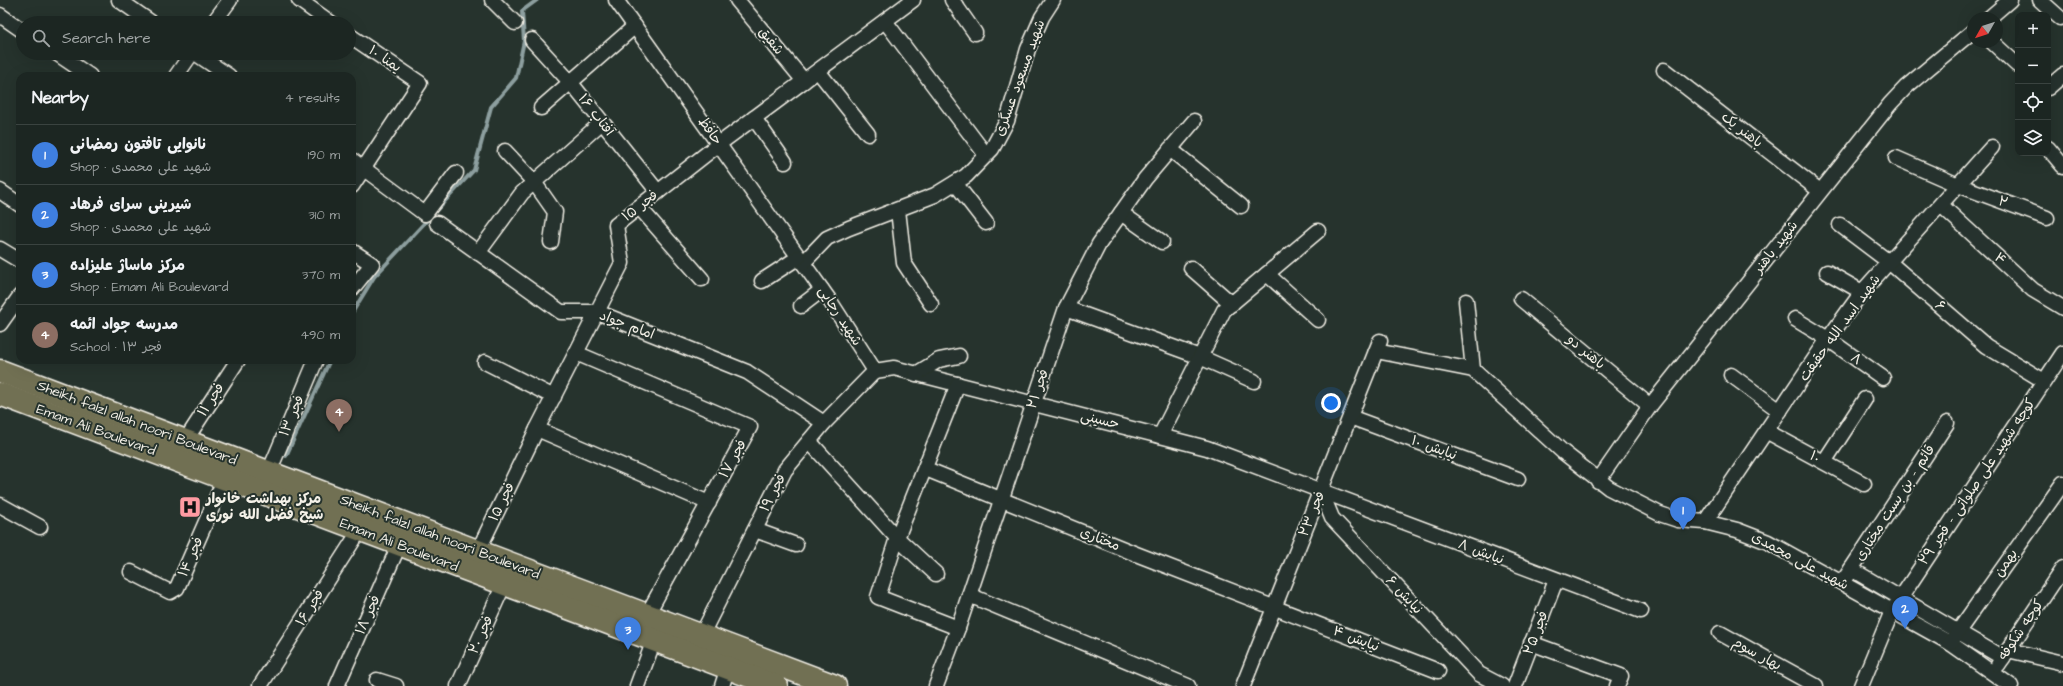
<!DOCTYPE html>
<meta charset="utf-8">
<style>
body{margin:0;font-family:"Architects Daughter","Playpen Sans Arabic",sans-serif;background:#252e2a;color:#f1f3f6}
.controls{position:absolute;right:12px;top:12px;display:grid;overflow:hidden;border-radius:8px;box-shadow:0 4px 16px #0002}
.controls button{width:36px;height:36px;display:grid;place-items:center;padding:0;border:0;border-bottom:1px solid #3a4340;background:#1c2622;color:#f1f3f6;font:20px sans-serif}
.compass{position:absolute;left:1967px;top:12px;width:36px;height:36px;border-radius:50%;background:#1c2622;box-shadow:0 4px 16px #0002;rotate:231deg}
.you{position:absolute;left:1331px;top:403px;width:14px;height:14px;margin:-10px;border:3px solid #fff;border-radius:50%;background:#1a73e8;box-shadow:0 0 0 6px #1a73e833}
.badge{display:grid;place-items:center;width:26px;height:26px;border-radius:50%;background:#ff9aa2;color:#fff;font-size:13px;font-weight:700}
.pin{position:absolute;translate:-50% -33px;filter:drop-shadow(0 1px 2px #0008)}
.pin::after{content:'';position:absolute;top:21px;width:14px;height:12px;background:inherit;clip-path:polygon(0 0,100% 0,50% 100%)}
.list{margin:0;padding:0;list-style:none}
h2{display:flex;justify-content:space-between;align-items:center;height:52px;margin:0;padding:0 16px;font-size:17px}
h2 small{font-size:13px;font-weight:400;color:#a0a5a5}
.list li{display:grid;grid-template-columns:26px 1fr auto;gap:12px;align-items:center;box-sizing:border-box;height:60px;padding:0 16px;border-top:1px solid #3a4340}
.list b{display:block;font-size:15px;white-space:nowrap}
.list p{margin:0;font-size:13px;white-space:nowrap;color:#a0a5a5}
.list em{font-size:13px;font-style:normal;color:#a0a5a5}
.icon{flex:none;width:22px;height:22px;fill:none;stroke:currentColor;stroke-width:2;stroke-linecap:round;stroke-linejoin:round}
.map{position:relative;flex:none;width:2063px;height:686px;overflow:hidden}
.search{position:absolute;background:#1c2622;box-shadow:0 4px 16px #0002;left:16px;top:16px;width:340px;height:44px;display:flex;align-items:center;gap:10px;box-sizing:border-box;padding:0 14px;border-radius:22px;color:#a0a5a5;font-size:15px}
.panel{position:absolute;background:#1c2622;box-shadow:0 4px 16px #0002;left:16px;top:72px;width:340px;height:292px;border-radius:12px}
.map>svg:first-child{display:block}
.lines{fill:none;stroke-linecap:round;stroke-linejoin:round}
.stream{stroke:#8d9f9f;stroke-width:4}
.minor-casing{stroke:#f4f1e8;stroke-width:17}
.primary-casing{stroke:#f4f1e8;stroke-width:25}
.minor{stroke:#26332d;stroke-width:14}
.primary{stroke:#716f52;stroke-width:22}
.labels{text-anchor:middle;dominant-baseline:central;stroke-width:4;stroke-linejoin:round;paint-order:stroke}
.street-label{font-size:14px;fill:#f4f1e8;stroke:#26332d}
.poi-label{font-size:14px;font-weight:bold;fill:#f4f1e8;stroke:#26332d;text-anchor:start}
</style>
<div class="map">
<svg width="2063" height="686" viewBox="0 0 2063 686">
<rect width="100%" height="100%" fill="#26332d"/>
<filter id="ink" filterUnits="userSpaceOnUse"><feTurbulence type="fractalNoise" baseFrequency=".025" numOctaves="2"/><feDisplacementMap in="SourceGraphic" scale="8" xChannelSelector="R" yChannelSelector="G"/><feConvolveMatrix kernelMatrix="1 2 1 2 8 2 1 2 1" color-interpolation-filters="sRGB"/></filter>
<g filter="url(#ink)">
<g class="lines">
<g class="stream">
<path d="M 352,313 L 374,277 L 474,170 L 491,107 L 516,78 L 524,41 L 522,11 L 537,0"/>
<path d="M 286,456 L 330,360"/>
</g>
<g class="minor-casing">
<g id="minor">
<path d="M 119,0 L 152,23"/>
<path d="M 299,0 L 331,23"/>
<path d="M 492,0 L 515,23"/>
<path d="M 616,0 L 830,301 L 875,371"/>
<path d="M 737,0 L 804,81"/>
<path d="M 952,0 L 975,33"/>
<path d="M 2040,0 L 2060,18"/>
<path d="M 0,15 L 23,31"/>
<path d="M 1989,18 L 2010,0"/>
<path d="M 885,21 L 986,155"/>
<path d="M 213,23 L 230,0"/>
<path d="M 349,35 L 420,83 L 352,186"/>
<path d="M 532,40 L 571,83 L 658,192"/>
<path d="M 1992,42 L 2017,65"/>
<path d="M 56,53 L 90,76"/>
<path d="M 195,53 L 229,76"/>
<path d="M 1664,70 L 1820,191"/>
<path d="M 818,71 L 868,134"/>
<path d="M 176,76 L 192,53"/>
<path d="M 2048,88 L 2063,75"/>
<path d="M 541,108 L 635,26"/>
<path d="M 754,118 L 785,162"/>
<path d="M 2048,148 L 2063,166"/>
<path d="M 1170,149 L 1241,206"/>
<path d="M 505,151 L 534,182 L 555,212 L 551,242"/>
<path d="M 1896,158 L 1958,185 L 2047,218"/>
<path d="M 352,160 L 425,214 L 456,173"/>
<path d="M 955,183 L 986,223"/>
<path d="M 0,191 L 20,205"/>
<path d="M 1941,205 L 2033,290 L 2063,308"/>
<path d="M 639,207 L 702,279"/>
<path d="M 898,210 L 904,263 L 931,304"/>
<path d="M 1121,213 L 1162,242"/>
<path d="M 437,223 L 561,312 L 597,312 L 747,372 L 824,423"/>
<path d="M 1840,225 L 1889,262 L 1986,346 L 2044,381"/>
<path d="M 0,249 L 20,261"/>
<path d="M 352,251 L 372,264 L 352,289"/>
<path d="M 478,253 L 522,193 L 601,123"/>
<path d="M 803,263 L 827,238 L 849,228 L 935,195 L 966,176 L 992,149 L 1007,121 L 1028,49 L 1042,17 L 1053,0"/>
<path d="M 1191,268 L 1232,304"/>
<path d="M 1827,272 L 1862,292"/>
<path d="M 1267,274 L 1318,320"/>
<path d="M 762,281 L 799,257"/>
<path d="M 1521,299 L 1650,406"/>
<path d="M 1466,301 L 1473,370"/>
<path d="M 801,306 L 822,290"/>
<path d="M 1066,308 L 1200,357 L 1254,381"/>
<path d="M 1795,319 L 1828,339 L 1883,378"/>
<path d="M 0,324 L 20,296"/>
<path d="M 1376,351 L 1473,370 L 1563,452 L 1609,488 L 1660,514 L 1678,520 L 1705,522 L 1737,530 L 1768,542 L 1950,643 L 2011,686"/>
<path d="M 576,353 L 750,427 L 647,615"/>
<path d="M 485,362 L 554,397"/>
<path d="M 875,371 L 894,368 L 1207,448 L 1641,611"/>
<path d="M 916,374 L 939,360 L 959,356"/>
<path d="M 1731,375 L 1780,411"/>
<path d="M 1350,417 L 1518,479"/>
<path d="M 537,429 L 709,503"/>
<path d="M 1766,431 L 1864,484"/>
<path d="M 1160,436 L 1224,310 L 1318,231"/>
<path d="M 185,441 L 238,360"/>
<path d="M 809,441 L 897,538 L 936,574"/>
<path d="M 1824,462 L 1865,399"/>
<path d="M 926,469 L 1136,554 L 1438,671"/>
<path d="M 269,472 L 316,360"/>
<path d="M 1598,481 L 1650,406 L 1890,104 L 1906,87 L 1973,31"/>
<path d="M 1321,491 L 1332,518 L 1479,674 L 1502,686"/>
<path d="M 0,505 L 40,527"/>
<path d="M 1705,522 L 1828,339 L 1862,292 L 1992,147"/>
<path d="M 755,530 L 796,545"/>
<path d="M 478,551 L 537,429 L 622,263 L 616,225 L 719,144 L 913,0"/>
<path d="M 1851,569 L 2003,658"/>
<path d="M 131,572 L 170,592 L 177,588 L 225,478"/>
<path d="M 1842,583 L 1947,423"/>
<path d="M 969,595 L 1188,686"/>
<path d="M 958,628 L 878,597 L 897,538 L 958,384"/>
<path d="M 1720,633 L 1816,686"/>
<path d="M 701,636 L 785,470 L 824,423 L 875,371"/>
<path d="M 1531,643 L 1621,676 L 1617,686"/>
<path d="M 1950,643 L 2063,483"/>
<path d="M 2008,650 L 2063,663"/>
<path d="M 1998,665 L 2063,568"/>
<path d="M 377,680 L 396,686"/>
<path d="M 260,686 L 360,530"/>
<path d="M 337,686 L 399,545"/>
<path d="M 458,686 L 504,584"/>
<path d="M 637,686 L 654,640"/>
<path d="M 722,686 L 728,667"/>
<path d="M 936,686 L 958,628 L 1066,308 L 1099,244 L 1145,179 L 1194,121"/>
<path d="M 1243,686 L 1380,341"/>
<path d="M 1515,686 L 1556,580"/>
<path d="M 1861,686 L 1892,611 L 2063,353"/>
</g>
</g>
<g class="primary-casing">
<g id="primary">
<path d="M 0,371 L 835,686"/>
<path d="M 0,394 L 776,686"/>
</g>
</g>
<use href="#minor" class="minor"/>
<use href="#primary" class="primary"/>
</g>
</g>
<defs>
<g id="hospital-square" transform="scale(1.15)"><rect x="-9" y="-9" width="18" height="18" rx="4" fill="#ff9aa2" stroke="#26332d"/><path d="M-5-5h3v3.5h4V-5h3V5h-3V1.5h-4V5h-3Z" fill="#111"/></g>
</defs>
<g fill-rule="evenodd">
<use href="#hospital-square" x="190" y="507"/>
</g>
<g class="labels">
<g class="street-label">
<text transform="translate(771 41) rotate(51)">شفیق</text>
<text transform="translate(385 59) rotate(34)">یمنا ۱۰</text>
<text transform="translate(1020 78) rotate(-70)">شهید مسعود عسگری</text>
<text transform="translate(596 115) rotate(52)">آفتاب ۱۶</text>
<text transform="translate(1742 130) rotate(38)">باهنر یک</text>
<text transform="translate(710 131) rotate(55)">حافظ</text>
<text transform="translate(2003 202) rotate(20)">۲</text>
<text transform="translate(640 206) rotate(-38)">فجر ۱۵</text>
<text transform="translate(1776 247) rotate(-52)">شهید باهنر</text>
<text transform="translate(2000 259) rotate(43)">۴</text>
<text transform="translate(1940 306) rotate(41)">۶</text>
<text transform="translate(840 316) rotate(57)">شهید رجایی</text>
<text transform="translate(627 325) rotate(21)">امام جواد</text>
<text transform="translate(1840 328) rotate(-54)">شهید اسد الله حقیقت</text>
<text transform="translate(1586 352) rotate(40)">باهنر دو</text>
<text transform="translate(1856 359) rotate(35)">۸</text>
<text transform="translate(1038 389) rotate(-71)">فجر ۲۱</text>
<text transform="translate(211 400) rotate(-57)">فجر ۱۱</text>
<text transform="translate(292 416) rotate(-67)">فجر ۱۳</text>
<text transform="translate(1100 420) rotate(14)">حسینی</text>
<text transform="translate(137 423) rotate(21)">Sheikh falzl allah noori Boulevard</text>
<text transform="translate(96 430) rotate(20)">Emam Ali Boulevard</text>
<text transform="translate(1434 448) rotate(20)">نیایش ۱۰</text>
<text transform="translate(1815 457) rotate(28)">۱۰</text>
<text transform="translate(733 459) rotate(-61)">فجر ۱۷</text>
<text transform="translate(1977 482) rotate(-56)">کوچه شهید علی صلواتی - فجر ۲۹</text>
<text transform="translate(773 493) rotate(-63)">فجر ۱۹</text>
<text transform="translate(502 502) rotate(-64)">فجر ۱۵</text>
<text transform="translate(1895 503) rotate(-57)">قائم - بن بست مختاری</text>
<text transform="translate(1312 514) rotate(-68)">فجر ۲۳</text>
<text transform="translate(440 537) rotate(21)">Sheikh falzl allah noori Boulevard</text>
<text transform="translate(1100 539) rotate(22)">مختاری</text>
<text transform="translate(399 545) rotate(21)">Emam Ali Boulevard</text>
<text transform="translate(1481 552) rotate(21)">نیایش ۸</text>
<text transform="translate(191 557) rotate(-66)">فجر ۱۴</text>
<text transform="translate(1800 561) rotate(28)">شهید علی محمدی</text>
<text transform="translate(2006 563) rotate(-55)">بهمن</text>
<text transform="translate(1404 595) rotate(47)">نیایش ۶</text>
<text transform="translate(310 608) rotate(-58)">فجر ۱۶</text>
<text transform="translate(368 615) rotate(-66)">فجر ۱۸</text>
<text transform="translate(2021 630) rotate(-56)">کوچه شکوفه</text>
<text transform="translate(1536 633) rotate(-69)">فجر ۲۵</text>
<text transform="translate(481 635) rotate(-66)">فجر ۲۰</text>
<text transform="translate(1356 639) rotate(21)">نیایش ۴</text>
<text transform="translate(1757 654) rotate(29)">بهار سوم</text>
</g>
<g class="poi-label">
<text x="206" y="499">مرکز بهداشت خانوار<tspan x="206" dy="16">شیخ فضل الله نوری</tspan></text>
</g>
</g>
</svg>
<div class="controls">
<button>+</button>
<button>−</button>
<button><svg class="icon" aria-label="locate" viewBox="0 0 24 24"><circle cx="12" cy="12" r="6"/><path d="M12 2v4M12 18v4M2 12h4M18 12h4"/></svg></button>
<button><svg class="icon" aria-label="layers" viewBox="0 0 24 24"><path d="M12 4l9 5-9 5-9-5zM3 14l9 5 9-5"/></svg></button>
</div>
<svg class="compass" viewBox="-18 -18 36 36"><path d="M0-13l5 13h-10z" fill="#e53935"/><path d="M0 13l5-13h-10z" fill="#a0a5a5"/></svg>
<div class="you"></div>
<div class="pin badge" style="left:1683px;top:530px;background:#3f7fe0">1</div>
<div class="pin badge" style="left:1905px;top:629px;background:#3f7fe0">2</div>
<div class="pin badge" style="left:628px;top:650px;background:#3f7fe0">3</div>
<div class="pin badge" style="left:339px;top:432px;background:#8d6e63">4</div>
<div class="search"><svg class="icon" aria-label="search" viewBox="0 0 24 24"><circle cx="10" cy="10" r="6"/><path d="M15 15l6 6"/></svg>Search here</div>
<section class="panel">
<h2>Nearby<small>4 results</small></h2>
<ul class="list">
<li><span class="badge" style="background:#3f7fe0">1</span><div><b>نانوایی تافتون رمضانی</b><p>Shop · شهید علی محمدی</p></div><em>190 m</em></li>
<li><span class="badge" style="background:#3f7fe0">2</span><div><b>شیرینی سرای فرهاد</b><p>Shop · شهید علی محمدی</p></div><em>310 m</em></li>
<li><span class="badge" style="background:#3f7fe0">3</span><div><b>مرکز ماساژ علیزاده</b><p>Shop · Emam Ali Boulevard</p></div><em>370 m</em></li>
<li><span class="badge" style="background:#8d6e63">4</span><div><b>مدرسه جواد ائمه</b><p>School · فجر ۱۳</p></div><em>490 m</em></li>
</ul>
</section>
</div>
